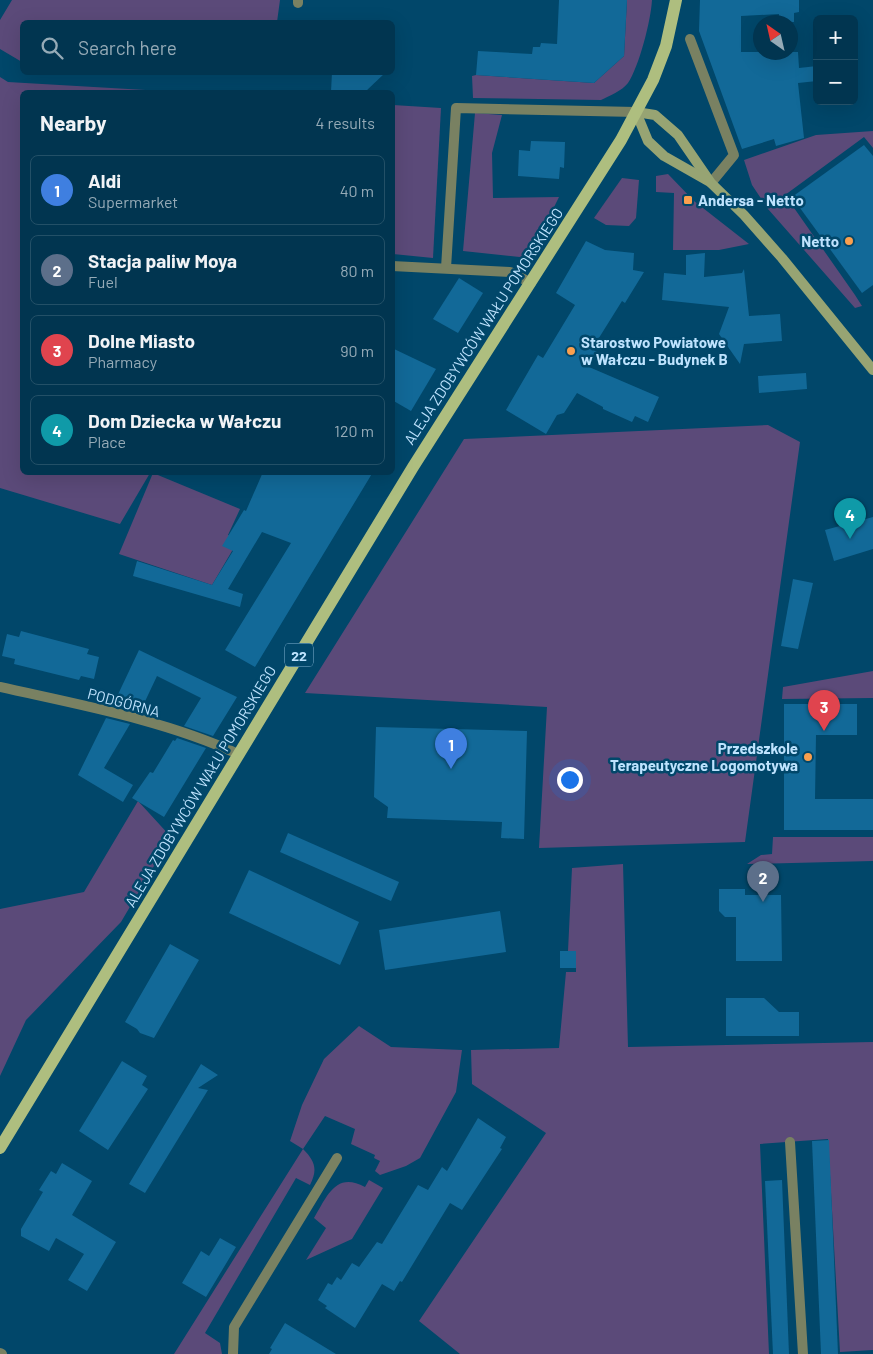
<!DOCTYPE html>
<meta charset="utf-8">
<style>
body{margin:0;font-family:Barlow,sans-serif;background:#0f405a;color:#f1f3f6}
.controls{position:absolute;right:15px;top:15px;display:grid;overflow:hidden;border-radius:8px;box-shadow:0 5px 20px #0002}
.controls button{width:45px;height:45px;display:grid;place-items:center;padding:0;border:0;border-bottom:1px solid #235067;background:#013550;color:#f1f3f6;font:25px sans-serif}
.compass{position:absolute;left:753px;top:15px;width:45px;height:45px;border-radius:50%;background:#013550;box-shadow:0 5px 20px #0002;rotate:326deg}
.you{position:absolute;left:569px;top:779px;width:18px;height:18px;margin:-12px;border:4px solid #fff;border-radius:50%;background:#1a73e8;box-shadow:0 0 0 8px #1a73e833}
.badge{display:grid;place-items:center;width:32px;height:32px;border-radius:50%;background:#fa9f4e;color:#fff;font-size:16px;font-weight:700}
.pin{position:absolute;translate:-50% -41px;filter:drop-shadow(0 1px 2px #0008)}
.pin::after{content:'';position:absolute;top:26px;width:18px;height:15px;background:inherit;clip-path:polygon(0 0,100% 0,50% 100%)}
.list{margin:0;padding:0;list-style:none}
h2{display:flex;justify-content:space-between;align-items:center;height:65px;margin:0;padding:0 20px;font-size:21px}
h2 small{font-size:16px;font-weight:400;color:#96abb7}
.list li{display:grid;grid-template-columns:32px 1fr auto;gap:15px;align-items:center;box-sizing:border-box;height:70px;margin:0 10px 10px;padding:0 10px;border:1px solid #235067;border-radius:8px}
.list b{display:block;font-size:19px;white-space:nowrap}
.list p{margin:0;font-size:16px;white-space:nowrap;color:#96abb7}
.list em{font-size:16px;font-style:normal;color:#96abb7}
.icon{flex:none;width:28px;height:28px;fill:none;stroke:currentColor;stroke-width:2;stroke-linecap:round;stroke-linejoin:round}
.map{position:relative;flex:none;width:873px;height:1354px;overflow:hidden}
.search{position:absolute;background:#013550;box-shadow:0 5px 20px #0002;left:20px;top:20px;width:375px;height:55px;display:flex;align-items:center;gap:12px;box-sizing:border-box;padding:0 18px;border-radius:8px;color:#96abb7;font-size:19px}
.panel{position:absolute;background:#013550;box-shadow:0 5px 20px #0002;left:20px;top:90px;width:375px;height:385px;border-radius:8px}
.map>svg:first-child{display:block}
.green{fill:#5b4a79}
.building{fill:#126998}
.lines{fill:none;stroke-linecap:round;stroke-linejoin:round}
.street{stroke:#798162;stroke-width:10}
.secondary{stroke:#97a473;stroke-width:10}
.primary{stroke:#aebe7f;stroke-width:12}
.poi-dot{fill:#fa9f4e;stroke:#01476a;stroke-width:2}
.labels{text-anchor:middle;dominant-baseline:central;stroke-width:5;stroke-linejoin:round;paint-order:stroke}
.shield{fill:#01476a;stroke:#85b4d2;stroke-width:1}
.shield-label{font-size:14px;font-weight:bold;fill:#bee3fe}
.poi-label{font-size:15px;font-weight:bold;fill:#bee3fe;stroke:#01476a;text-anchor:start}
.street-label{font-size:15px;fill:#bee3fe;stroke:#01476a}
</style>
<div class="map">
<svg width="873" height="1354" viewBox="0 0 873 1354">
<rect width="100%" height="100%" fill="#01476a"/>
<g class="green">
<path d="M 12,0 L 280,0 L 277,22 L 22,22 L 22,62 L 0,49 L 0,20 Z"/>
<path d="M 627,0 L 652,0 C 651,20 639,67 628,83 C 622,91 609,96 601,100 L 473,98 L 472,76 L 476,75 L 594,83 L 624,56 Z"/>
<path d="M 0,77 L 8,82 L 180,92 L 22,92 L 22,472 L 150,473 L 120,524 L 0,488 Z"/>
<path d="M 393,105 L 441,108 L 433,258 L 393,254 Z"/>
<path d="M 475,113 L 502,115 L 492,153 L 493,198 L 559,197 L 529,258 L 463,251 Z"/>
<path d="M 873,131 L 873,148 L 864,137 L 785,195 L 855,295 L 862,306 L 855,308 L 768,209 L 752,185 L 744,160 L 816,135 Z"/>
<path d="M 668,174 L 694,201 L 749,244 L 719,250 L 673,250 L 674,193 L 656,192 L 656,176 Z"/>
<path d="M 622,178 L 639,180 L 636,218 L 629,226 L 606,225 L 594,218 Z"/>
<path d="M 768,425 L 800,442 L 745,842 L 539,848 L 547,707 L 305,693 L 464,439 Z"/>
<path d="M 153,473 L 240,509 L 228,535 L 239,539 L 212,585 L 119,554 Z"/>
<path d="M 873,671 L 873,698 L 782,699 L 783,687 Z"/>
<path d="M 138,801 L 171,837 L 121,922 L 26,1020 L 0,1076 L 0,909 L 84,892 Z"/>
<path d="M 773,837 L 873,837 L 873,861 L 747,864 L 761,855 L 772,854 Z"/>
<path d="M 623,864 L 628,1047 L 873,1042 L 873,1350 L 840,1352 L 828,1139 L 760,1144 L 769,1354 L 460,1354 L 419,1321 L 546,1133 L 472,1084 L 471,1050 L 559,1048 L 566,972 L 576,972 L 576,951 L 568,951 L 572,868 Z"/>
<path d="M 359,1026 L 391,1047 L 462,1050 L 456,1092 L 420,1158 L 406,1166 L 380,1175 L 375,1171 L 380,1161 L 374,1158 L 375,1155 L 351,1144 L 355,1129 L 325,1116 L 303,1149 C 315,1161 318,1169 310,1185 L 296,1178 L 205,1333 L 220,1343 L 222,1354 L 174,1354 L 303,1149 L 290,1141 L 302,1105 L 324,1059 Z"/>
<path d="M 369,1180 L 383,1188 L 352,1239 L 306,1260 L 326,1228 L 314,1218 C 327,1196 336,1171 365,1187 Z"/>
</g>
<g class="building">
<path d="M 559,0 L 627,0 L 624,56 L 594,83 L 476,75 L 478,51 L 532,54 L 533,47 L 540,47 L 541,43 L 557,44 Z"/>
<path d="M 700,0 L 799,0 L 799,12 L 794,13 L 794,22 L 779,22 L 779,14 L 741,16 L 741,52 L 798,52 L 799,68 L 817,66 L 817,81 L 798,83 L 804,138 L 776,146 L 774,139 L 742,149 L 699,31 Z"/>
<path d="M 332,72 L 386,72 L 365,92 L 331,92 Z"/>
<path d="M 531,141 L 565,142 L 564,168 L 560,167 L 559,179 L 518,176 L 519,150 L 530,151 Z"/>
<path d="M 864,145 L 873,156 L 873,285 L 862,293 L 792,197 Z"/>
<path d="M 586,241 L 605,250 L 634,253 L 633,270 L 644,272 L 625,303 L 622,301 L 592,349 L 599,353 L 589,367 L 659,397 L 648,422 L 635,416 L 632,422 L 603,409 L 603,407 L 577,393 L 564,413 L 557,415 L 546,434 L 506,410 L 538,355 L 543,358 L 575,305 L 556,293 Z"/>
<path d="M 705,253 L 704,277 L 742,273 L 744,269 L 749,316 L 780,314 L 782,341 L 744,344 L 740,364 L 719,334 L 729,307 L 662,300 L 664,273 L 686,275 L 686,255 Z"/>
<path d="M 459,278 L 483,293 L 458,333 L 433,319 Z"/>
<path d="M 392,348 L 436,369 L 411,411 L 392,400 Z"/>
<path d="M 806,373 L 807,389 L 759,393 L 758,376 Z"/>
<path d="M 263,472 L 373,472 L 255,667 L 225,650 L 291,543 L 262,532 L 228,589 L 243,594 L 240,607 L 133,576 L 137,561 L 212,585 L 233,551 L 222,546 L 244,510 L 246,511 Z"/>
<path d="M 873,517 L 873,549 L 834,561 L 825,530 Z"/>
<path d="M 793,579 L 813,583 L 798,649 L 781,646 Z"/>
<path d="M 21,631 L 89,649 L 87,654 L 99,657 L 94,679 L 81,676 L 79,680 L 14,664 L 15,659 L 2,656 L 7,634 L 19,637 Z"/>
<path d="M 139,650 L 237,697 L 213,736 L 184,726 L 201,698 L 157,676 L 140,712 L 113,705 Z"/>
<path d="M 784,704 L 857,704 L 857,735 L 816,735 L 815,799 L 873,799 L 873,830 L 784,830 Z"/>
<path d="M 106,718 L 130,724 L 104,768 L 133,785 L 123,802 L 78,775 Z"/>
<path d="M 376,727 L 527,731 L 524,839 L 501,838 L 502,822 L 387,818 L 388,807 L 374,797 Z"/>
<path d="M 177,738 L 206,748 L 164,817 L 132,798 L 150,772 L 153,773 L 173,740 L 175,741 Z"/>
<path d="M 288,833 L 399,882 L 391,901 L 280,852 Z"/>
<path d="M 249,870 L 359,922 L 340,965 L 229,913 Z"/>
<path d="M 719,889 L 745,889 L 745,895 L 781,895 L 782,961 L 736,961 L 736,917 L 725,917 L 719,911 Z"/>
<path d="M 500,911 L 506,952 L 385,970 L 379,930 Z"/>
<path d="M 170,944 L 199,960 L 154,1038 L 140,1033 L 137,1029 L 125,1022 Z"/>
<rect x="560" y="951" width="16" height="17"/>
<path d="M 726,998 L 764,998 L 779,1012 L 799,1012 L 799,1036 L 726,1036 Z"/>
<path d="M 122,1061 L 147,1076 L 142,1085 L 148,1089 L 108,1150 L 79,1131 Z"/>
<path d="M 201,1064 L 218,1075 L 198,1088 L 208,1090 L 145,1193 L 129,1184 Z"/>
<path d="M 478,1118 L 506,1137 L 500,1148 L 502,1149 L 462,1210 L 450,1203 L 402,1282 L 400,1281 L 394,1291 L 382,1284 L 355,1328 L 325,1308 L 327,1306 L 318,1300 L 328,1283 L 332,1285 L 337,1277 L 341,1280 L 352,1263 L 359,1267 L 377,1242 L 382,1244 L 418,1185 L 428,1190 L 442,1167 L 447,1171 Z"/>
<path d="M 829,1140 L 838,1354 L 821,1354 L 812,1141 Z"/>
<path d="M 62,1163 L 92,1181 L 72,1215 L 116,1242 L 87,1291 L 68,1280 L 84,1254 L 56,1238 L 49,1251 L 21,1236 L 21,1229 L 43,1192 L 39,1190 L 51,1171 L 56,1174 Z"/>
<path d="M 782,1180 L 789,1354 L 773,1354 L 765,1181 Z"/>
<path d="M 220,1238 L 236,1247 L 206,1297 L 182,1283 L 201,1251 L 209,1256 Z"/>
<path d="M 285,1323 L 336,1354 L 269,1354 L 272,1349 L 270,1348 Z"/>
</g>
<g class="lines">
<g class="street">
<path d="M 298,3 L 298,0"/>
<path d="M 690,39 L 734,155 L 711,183"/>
<path d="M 392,266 L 510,272 L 531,283"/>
<path d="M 446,268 L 456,108 L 636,112"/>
<path d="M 0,687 C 80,705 164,720 238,754"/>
<path d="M 790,1142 L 803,1354"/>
<path d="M 0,1353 L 2,1354"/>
<path d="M 233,1354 L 234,1327 L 337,1158"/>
</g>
<g class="secondary">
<path d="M 636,112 L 655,115 L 678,135 L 711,183 L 744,215 L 782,258 L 873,370"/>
<path d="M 636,112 L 648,141 L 664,156 L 708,181"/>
</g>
<path class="primary" d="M 0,1148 L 413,467 L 621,140 L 653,80 L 666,46 L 676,0"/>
</g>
<g class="poi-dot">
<rect x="683" y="195" width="10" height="10" rx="2.5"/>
<circle cx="849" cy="241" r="5"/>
<circle cx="571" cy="351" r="5"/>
<circle cx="808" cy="757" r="5"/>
</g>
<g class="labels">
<rect class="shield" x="285" y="643.5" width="28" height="23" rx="4"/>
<g class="shield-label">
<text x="299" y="655">22</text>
</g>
<g class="poi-label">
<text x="698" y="200">Andersa - Netto</text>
<text x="839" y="241" text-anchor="end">Netto</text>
<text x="581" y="342">Starostwo Powiatowe<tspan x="581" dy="17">w Wałczu - Budynek B</tspan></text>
<text x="798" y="748" text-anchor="end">Przedszkole<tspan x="798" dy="17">Terapeutyczne Logomotywa</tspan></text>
</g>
<g class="street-label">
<text transform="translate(483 326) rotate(-57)">ALEJA ZDOBYWCÓW WAŁU POMORSKIEGO</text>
<text transform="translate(124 702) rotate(15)">PODGÓRNA</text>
<text transform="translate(200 786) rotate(-59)">ALEJA ZDOBYWCÓW WAŁU POMORSKIEGO</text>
</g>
</g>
</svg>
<div class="controls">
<button>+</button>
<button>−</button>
</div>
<svg class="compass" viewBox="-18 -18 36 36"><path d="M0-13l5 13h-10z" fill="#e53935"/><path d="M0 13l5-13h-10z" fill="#96abb7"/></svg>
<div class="you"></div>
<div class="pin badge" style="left:451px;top:769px;background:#3f7fe0">1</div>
<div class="pin badge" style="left:763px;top:902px;background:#5c6f8a">2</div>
<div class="pin badge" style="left:824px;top:731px;background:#e0444e">3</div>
<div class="pin badge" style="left:850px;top:539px;background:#0f9aa8">4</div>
<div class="search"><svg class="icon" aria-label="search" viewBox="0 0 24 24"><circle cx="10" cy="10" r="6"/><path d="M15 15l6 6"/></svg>Search here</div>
<section class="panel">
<h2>Nearby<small>4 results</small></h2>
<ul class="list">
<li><span class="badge" style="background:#3f7fe0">1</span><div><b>Aldi</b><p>Supermarket</p></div><em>40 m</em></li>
<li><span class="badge" style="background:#5c6f8a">2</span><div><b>Stacja paliw Moya</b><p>Fuel</p></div><em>80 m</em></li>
<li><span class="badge" style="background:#e0444e">3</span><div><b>Dolne Miasto</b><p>Pharmacy</p></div><em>90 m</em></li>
<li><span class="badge" style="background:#0f9aa8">4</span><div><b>Dom Dziecka w Wałczu</b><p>Place</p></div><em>120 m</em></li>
</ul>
</section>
</div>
